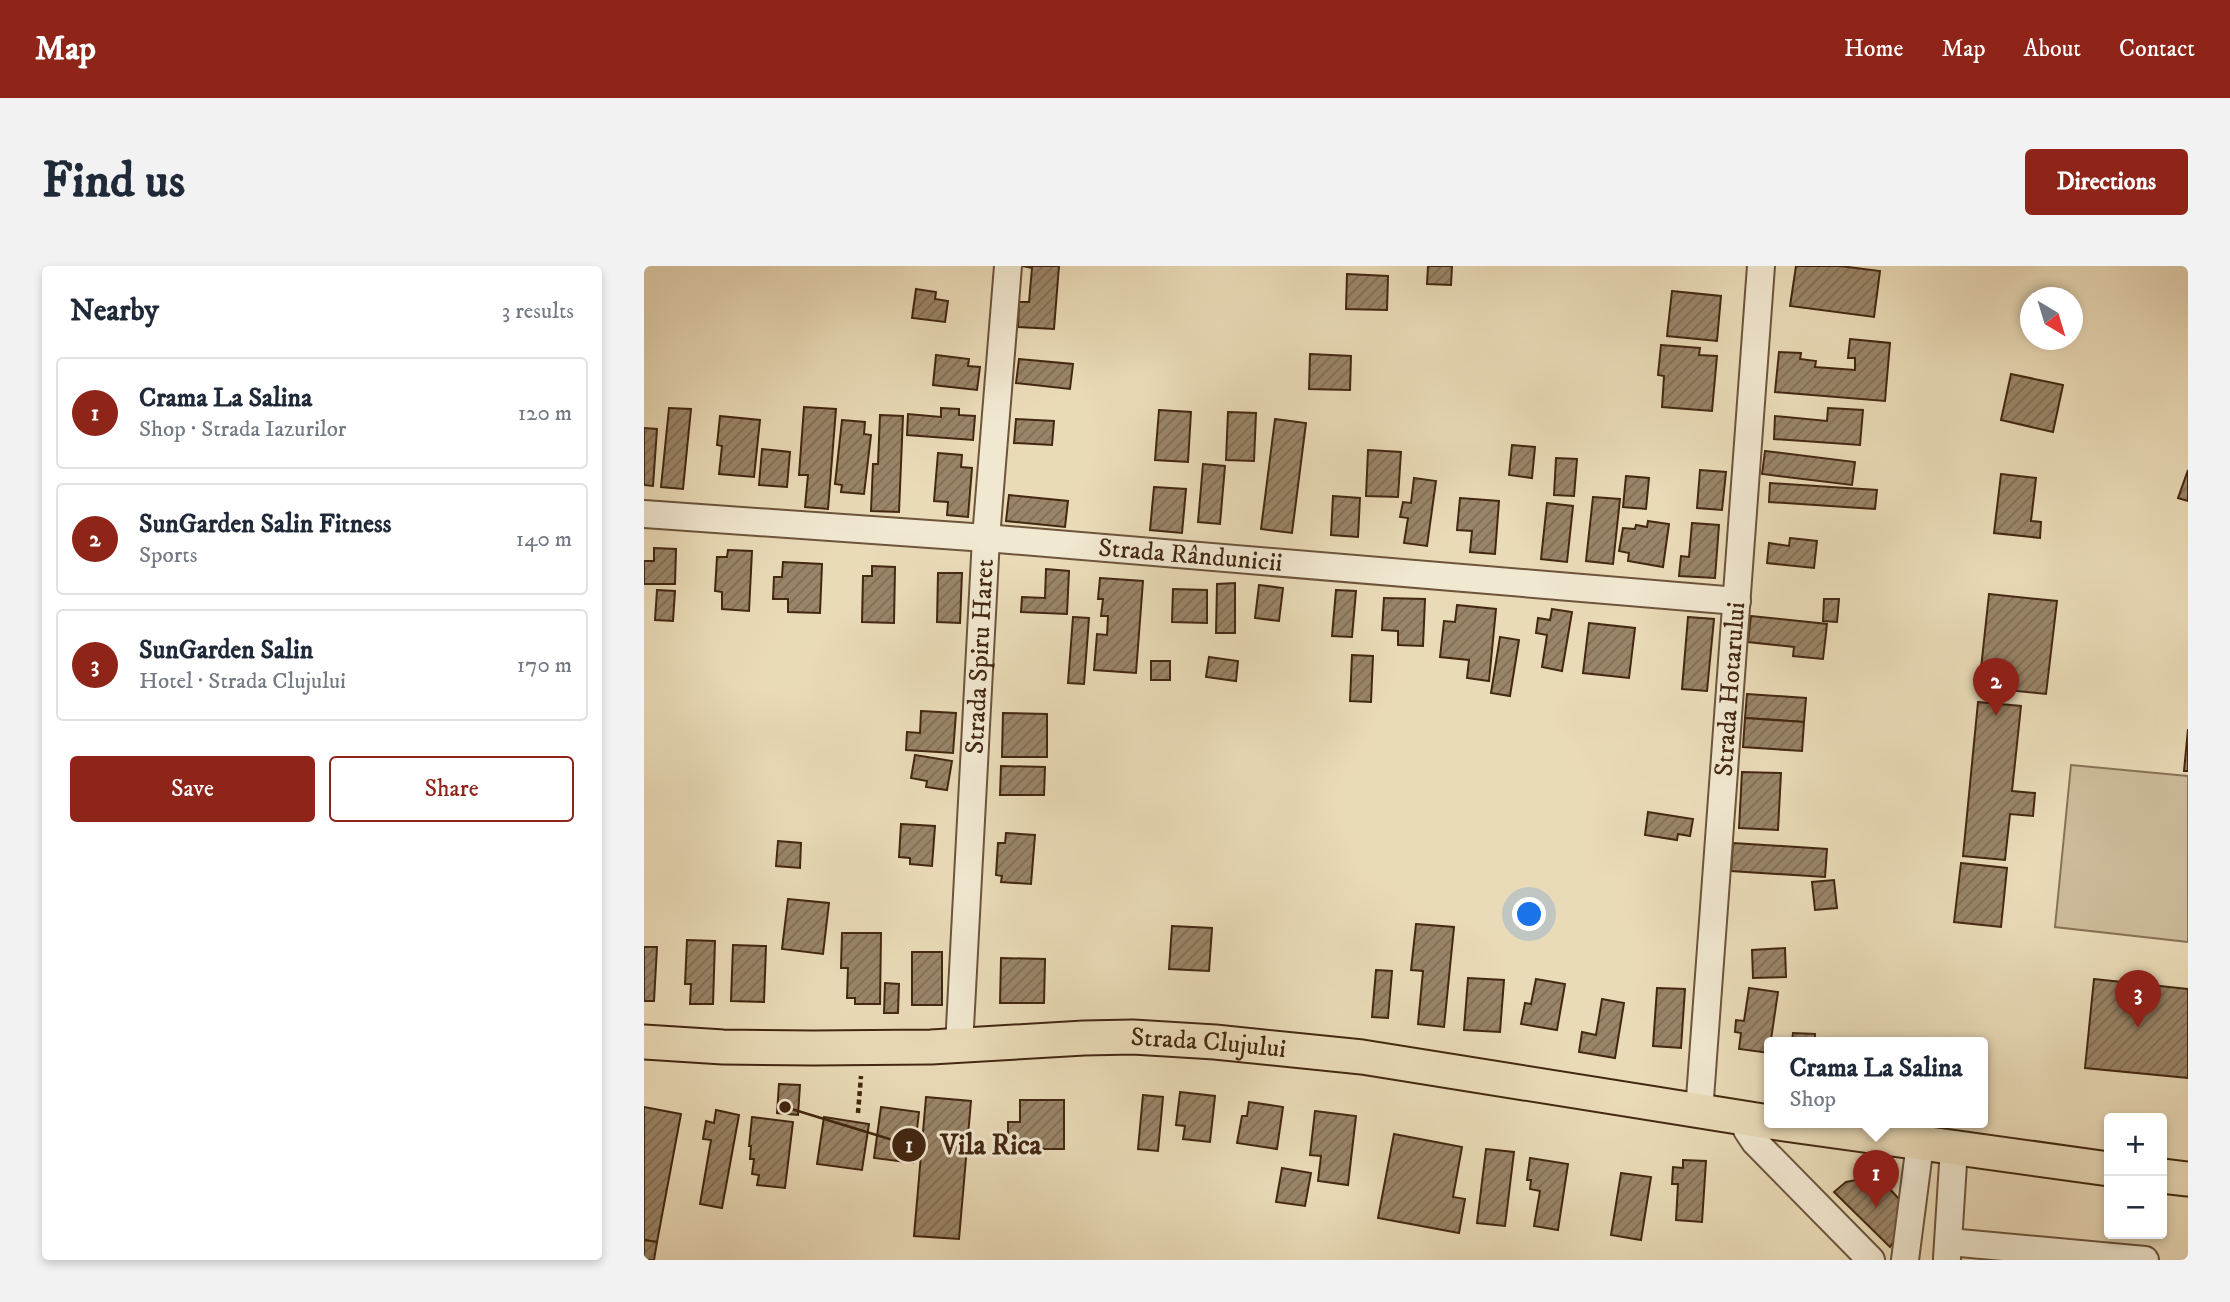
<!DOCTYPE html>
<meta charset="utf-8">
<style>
body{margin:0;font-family:"IM FELL DW Pica",serif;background:#f2f2f3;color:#1f2937}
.controls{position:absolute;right:21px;bottom:21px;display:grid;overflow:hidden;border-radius:7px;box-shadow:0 4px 10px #0003}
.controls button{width:63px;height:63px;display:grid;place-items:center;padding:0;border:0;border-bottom:2px solid #e0e1e3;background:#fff;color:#1f2937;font:35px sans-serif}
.compass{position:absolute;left:1376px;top:21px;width:63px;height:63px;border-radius:50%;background:#fff;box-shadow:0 4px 10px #0003;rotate:142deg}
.you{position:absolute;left:886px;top:649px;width:24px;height:24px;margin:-18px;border:5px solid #fff;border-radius:50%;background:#1a73e8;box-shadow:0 0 0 10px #1a73e833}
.badge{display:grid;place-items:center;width:46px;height:46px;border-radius:50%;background:#8f2418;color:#fff;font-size:23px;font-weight:700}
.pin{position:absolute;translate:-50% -58px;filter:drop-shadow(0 2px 4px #0008)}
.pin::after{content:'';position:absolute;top:37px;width:24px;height:21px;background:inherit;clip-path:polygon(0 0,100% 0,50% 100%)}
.popup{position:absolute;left:1120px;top:771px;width:224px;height:91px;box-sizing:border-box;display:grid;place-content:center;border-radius:7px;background:#fff;filter:drop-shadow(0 2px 5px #0005);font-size:23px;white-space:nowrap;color:#747a83}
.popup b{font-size:26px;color:#1f2937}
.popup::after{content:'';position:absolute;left:50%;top:100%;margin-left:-14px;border:14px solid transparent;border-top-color:#fff}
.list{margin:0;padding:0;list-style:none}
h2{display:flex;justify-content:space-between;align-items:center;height:91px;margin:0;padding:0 28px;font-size:30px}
h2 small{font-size:23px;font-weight:400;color:#747a83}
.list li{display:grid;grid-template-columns:46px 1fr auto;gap:21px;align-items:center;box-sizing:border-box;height:112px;margin:0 14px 14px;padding:0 14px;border:2px solid #e0e1e3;border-radius:7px}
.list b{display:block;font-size:26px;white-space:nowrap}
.list p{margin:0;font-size:23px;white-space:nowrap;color:#747a83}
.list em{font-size:23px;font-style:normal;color:#747a83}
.actions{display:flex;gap:14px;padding:21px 28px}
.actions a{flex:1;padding:16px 0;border:2px solid #8f2418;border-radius:7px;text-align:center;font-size:24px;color:#8f2418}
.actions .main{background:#8f2418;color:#fff}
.map{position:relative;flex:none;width:1544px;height:994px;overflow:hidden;border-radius:7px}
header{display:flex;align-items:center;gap:42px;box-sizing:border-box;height:98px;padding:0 35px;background:#8f2418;color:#fff}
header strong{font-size:33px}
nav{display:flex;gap:38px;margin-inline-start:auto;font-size:24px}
.intro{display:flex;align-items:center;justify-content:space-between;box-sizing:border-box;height:168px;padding:0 42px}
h1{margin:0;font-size:49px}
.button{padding:18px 32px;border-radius:7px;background:#8f2418;color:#fff;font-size:24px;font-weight:700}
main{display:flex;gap:42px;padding:0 42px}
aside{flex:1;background:#fff;border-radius:7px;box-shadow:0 4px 10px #0003}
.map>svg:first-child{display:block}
.garden{fill:#cebc9c;stroke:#887256;stroke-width:2}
.building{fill:url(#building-hatch);stroke:#432711;stroke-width:2}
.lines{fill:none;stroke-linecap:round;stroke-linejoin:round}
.minor-casing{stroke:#6d543b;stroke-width:30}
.major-casing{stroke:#432711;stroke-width:37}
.path{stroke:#432711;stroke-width:4.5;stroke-dasharray:5 3.5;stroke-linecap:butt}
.minor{stroke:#f1e8d1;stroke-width:26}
.major{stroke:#eadbb8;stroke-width:33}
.labels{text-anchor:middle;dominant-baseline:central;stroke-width:6;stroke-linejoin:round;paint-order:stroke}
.street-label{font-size:26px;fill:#432711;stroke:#f1e8d1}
.leader{fill:none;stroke:#432711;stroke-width:2.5}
.callout-dot{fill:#432711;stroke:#f1e8d1;stroke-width:2.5}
.mark-label{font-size:21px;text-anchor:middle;font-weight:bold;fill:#fff}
.callout-label{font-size:28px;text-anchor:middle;font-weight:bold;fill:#432711;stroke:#f1e8d1;stroke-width:6;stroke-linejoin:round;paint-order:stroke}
</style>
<header>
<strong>Map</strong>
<nav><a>Home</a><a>Map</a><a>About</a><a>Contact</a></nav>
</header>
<div class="intro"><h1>Find us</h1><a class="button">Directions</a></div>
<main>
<aside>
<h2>Nearby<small>3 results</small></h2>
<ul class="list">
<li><span class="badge">1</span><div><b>Crama La Salina</b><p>Shop · Strada Iazurilor</p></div><em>120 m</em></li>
<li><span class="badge">2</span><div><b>SunGarden Salin Fitness</b><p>Sports</p></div><em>140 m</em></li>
<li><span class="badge">3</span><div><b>SunGarden Salin</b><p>Hotel · Strada Clujului</p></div><em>170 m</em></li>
</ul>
<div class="actions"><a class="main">Save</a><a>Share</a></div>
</aside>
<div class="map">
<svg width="1544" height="994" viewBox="0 0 1544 994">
<defs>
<pattern id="building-hatch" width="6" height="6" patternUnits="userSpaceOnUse" patternTransform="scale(1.75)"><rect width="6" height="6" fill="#9a8568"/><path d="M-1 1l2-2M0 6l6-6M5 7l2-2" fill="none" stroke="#7f6d54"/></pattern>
</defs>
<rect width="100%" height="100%" fill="#eadbb8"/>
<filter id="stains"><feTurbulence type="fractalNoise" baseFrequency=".00286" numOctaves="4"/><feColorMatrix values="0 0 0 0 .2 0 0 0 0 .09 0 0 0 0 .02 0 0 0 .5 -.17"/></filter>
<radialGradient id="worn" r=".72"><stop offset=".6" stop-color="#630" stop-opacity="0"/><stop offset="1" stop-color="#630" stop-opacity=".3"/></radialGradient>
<path class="garden" d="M 1427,499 L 1544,510 L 1544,676 L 1411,661 Z"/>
<g class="building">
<path d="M 379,0 L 415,0 L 410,63 L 374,61 L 375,36 L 385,36 L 388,2 Z"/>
<path d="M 784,0 L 808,0 L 807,19 L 783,18 Z"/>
<path d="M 1152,0 L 1196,0 L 1236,5 L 1230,51 L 1146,40 Z"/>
<path d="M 703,8 L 744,10 L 743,44 L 702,43 Z"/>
<path d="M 272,23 L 292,26 L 291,33 L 304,35 L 301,56 L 268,52 Z"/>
<path d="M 1028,25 L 1077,30 L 1073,75 L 1023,70 Z"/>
<path d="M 1206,73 L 1246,77 L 1241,135 L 1131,126 L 1135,86 L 1157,87 L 1156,93 L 1172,95 L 1171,101 L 1211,104 L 1211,92 L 1204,92 Z"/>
<path d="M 1017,79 L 1056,82 L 1055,89 L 1073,90 L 1068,145 L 1018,141 L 1020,110 L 1014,109 Z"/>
<path d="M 666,88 L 707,90 L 706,124 L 665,123 Z"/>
<path d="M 292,89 L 325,93 L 324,100 L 336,101 L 333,124 L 289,119 Z"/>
<path d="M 375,93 L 429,98 L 426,123 L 372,117 Z"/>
<path d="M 1367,108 L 1419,119 L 1409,166 L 1357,154 Z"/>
<path d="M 160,141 L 192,143 L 184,243 L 161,241 L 164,209 L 155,209 Z"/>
<path d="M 25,142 L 47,143 L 39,223 L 17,221 Z"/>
<path d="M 297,142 L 315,143 L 315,149 L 331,150 L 329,174 L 263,169 L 264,148 L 297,151 Z"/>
<path d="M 1184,142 L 1219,144 L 1216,179 L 1130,173 L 1131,150 L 1183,155 Z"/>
<path d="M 515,144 L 547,146 L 544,196 L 511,194 Z"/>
<path d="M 584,146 L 612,147 L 610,195 L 582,194 Z"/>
<path d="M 236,149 L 259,150 L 255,246 L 227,245 L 229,198 L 234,198 Z"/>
<path d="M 76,150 L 116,154 L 110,211 L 75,208 L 78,180 L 73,179 Z"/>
<path d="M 372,153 L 410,155 L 408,179 L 370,177 Z"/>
<path d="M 631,153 L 662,157 L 648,267 L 617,263 Z"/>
<path d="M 198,154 L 221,156 L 220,168 L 227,169 L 220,228 L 197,226 L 198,219 L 191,218 Z"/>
<path d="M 0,162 L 13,163 L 9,220 L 0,219 Z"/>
<path d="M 868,179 L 891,181 L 888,212 L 865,209 Z"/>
<path d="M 118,183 L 146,186 L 143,221 L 115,219 Z"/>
<path d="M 724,184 L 757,186 L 754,231 L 722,230 Z"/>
<path d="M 1121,185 L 1211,196 L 1208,219 L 1118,208 Z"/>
<path d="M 294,187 L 318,189 L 317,201 L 328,202 L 324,251 L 303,249 L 304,236 L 290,235 Z"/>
<path d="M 912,192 L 933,193 L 930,230 L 910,229 Z"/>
<path d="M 559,198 L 581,200 L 576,258 L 554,256 Z"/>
<path d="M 1056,204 L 1082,206 L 1078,244 L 1053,242 Z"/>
<path d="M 1544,204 L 1544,235 L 1534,232 Z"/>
<path d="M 1357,208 L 1392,212 L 1387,255 L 1397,256 L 1396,272 L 1350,267 Z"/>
<path d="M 982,210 L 1005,212 L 1002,243 L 979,241 Z"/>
<path d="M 770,212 L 792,215 L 783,280 L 760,277 L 764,252 L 756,251 L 759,236 L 767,237 Z"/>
<path d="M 1126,217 L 1233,224 L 1231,243 L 1125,236 Z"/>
<path d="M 510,221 L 542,223 L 538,267 L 506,264 Z"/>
<path d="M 365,229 L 424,235 L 421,261 L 362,255 Z"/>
<path d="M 689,230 L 716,232 L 714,271 L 687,269 Z"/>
<path d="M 949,231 L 976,233 L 969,298 L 942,295 Z"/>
<path d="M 816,232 L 855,235 L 851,288 L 826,286 L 828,265 L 813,264 Z"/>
<path d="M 903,237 L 929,240 L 923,296 L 897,293 Z"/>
<path d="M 1004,255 L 1025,258 L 1019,301 L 984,295 L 985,287 L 975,285 L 979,262 L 991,263 L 992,259 L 1003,261 Z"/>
<path d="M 1048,257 L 1075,259 L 1071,312 L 1035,310 L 1037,290 L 1045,291 Z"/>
<path d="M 1146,272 L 1173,275 L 1170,302 L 1123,297 L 1125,277 L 1145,280 Z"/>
<path d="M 10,282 L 32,283 L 31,318 L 0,318 L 0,295 L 10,295 Z"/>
<path d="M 84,284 L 108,285 L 105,345 L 78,343 L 78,326 L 71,325 L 73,291 L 83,291 Z"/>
<path d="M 139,296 L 178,298 L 176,347 L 144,346 L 144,333 L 129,333 L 130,311 L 138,311 Z"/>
<path d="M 228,300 L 251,301 L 250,357 L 218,356 L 219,310 L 228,310 Z"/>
<path d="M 402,303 L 425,305 L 423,348 L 377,346 L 378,331 L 401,332 Z"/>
<path d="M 294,307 L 318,307 L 316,357 L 293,356 Z"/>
<path d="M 456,312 L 499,315 L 492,407 L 450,404 L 453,368 L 463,369 L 464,350 L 457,350 L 459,333 L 454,333 Z"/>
<path d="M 591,317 L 591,367 L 572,367 L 573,318 Z"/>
<path d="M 615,319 L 639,322 L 635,355 L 611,352 Z"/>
<path d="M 529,323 L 563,324 L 563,357 L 528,356 Z"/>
<path d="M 13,324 L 31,325 L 29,355 L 11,354 Z"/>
<path d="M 692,324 L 712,325 L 708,371 L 688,370 Z"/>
<path d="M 1345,328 L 1413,335 L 1402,428 L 1335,421 Z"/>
<path d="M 740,332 L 781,333 L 779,380 L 754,379 L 754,365 L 738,364 Z"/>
<path d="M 1180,333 L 1195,333 L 1193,356 L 1179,355 Z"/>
<path d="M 813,339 L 852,343 L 845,415 L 823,412 L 825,394 L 796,391 L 800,355 L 811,356 Z"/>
<path d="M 908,343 L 928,346 L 918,405 L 898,401 L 903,369 L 892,367 L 894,352 L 906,354 Z"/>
<path d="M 1107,350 L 1183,358 L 1179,393 L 1149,390 L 1150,381 L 1104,376 Z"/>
<path d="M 429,351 L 445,352 L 440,418 L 424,417 Z"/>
<path d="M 1044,351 L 1070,353 L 1063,425 L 1038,423 Z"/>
<path d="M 945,357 L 991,362 L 985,412 L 939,407 Z"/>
<path d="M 856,371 L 875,374 L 866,430 L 847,427 Z"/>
<path d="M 708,389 L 729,390 L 727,436 L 706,435 Z"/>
<path d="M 565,391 L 594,395 L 592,415 L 562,411 Z"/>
<rect x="507" y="395" width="19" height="19"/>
<path d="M 1103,428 L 1162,432 L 1160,456 L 1101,452 Z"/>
<path d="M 1334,436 L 1377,440 L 1368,525 L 1391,527 L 1389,550 L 1366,548 L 1361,594 L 1319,590 Z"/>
<path d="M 277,445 L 312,447 L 309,487 L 262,484 L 263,466 L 276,467 Z"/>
<path d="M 359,447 L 403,448 L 403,491 L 358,491 Z"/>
<path d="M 1101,452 L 1160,456 L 1158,485 L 1099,481 Z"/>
<path d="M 1544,463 L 1544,505 L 1540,505 Z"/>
<path d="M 271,489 L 308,495 L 303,524 L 282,521 L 283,515 L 267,512 Z"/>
<path d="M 357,500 L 401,501 L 400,529 L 356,529 Z"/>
<path d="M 1098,506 L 1137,507 L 1134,564 L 1095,562 Z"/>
<path d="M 1004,546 L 1049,553 L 1046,570 L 1034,568 L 1033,574 L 1001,569 Z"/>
<path d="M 257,558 L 291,560 L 288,600 L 266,598 L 266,592 L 255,591 Z"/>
<path d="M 362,567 L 391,569 L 387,618 L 357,616 L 358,610 L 352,609 L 354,577 L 361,577 Z"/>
<path d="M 134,575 L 157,577 L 156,602 L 132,600 Z"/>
<path d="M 1089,577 L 1183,583 L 1181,611 L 1087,605 Z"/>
<path d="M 1317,597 L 1363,602 L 1357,661 L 1310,656 Z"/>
<path d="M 1190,614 L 1193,642 L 1171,644 L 1168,616 Z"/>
<path d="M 144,633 L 185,637 L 179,688 L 138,683 Z"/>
<path d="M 772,658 L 810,661 L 800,761 L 774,758 L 779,705 L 767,704 Z"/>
<path d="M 528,660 L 568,662 L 565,705 L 525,703 Z"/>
<path d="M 198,667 L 237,667 L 236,738 L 211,738 L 211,732 L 203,732 L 204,702 L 197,702 Z"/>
<path d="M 43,674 L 71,675 L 69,738 L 46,738 L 47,718 L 41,718 Z"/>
<path d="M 89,679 L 122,680 L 120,736 L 87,735 Z"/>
<path d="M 0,681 L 13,681 L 10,735 L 0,735 Z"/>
<path d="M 1141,682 L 1142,711 L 1109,712 L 1108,684 Z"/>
<rect x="268" y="686" width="30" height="53"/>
<path d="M 357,692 L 401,693 L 400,737 L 356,737 Z"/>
<path d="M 732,704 L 748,705 L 744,752 L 728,751 Z"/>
<path d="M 824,712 L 860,714 L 856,766 L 820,764 Z"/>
<path d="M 892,713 L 921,718 L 913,764 L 877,758 L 881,737 L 887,738 Z"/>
<path d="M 1450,713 L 1544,723 L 1544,812 L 1441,802 Z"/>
<path d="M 241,717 L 255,718 L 254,747 L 240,747 Z"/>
<path d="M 1013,722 L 1041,723 L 1037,782 L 1009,780 Z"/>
<path d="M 1105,722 L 1134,726 L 1125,787 L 1095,783 L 1097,767 L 1091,766 L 1092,754 L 1100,755 Z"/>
<path d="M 958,733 L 980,737 L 971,792 L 935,786 L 938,766 L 952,769 Z"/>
<path d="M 1149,767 L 1171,768 L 1171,776 L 1148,776 Z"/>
<path d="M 135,818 L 156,819 L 154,849 L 133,847 Z"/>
<path d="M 536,826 L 571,830 L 566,876 L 539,873 L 541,860 L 532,859 Z"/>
<path d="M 499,829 L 519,831 L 514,885 L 494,883 Z"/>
<path d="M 282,831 L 327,835 L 315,973 L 270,970 Z"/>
<path d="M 376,834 L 420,834 L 420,883 L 383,883 L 383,873 L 364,873 L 364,856 L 376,856 Z"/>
<path d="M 605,836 L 639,841 L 633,883 L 593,877 L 598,850 L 603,850 Z"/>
<path d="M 0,841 L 37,848 L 13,976 L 0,974 Z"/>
<path d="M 237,841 L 275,846 L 269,897 L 230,892 Z"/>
<path d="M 72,844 L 95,849 L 78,942 L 56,938 L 67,874 L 59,873 L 62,855 L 70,857 Z"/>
<path d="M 671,845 L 712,850 L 704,919 L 674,915 L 677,890 L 666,889 Z"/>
<path d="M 108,851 L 149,856 L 141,922 L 113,919 L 115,909 L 108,908 L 110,893 L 106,893 L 107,880 L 105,880 Z"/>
<path d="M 180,851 L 225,858 L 218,904 L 173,898 Z"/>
<path d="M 750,868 L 818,881 L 809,931 L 821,933 L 815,967 L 734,952 Z"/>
<path d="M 842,883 L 870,886 L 861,960 L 833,957 Z"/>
<path d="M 886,892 L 924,898 L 914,964 L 890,960 L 896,925 L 886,923 L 887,914 L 883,914 Z"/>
<path d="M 1039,894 L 1062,895 L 1058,956 L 1032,954 L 1034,918 L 1028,918 L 1029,901 L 1039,902 Z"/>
<path d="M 638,902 L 667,907 L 661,940 L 632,936 Z"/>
<path d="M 977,907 L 1007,911 L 997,974 L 967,969 Z"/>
<path d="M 1217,913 L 1232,915 L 1244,921 L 1256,934 L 1256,966 L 1246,981 L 1190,926 L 1202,916 Z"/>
<path d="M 0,974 L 13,976 L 10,994 L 0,994 Z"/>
</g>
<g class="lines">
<g class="minor-casing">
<g id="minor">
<path id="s1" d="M 0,248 L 342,272 L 1093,335"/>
<path id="s2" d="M 315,780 L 342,272 L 364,0"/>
<path id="s3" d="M 1055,846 L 1117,0"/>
<path d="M 1100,852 L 1103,864 L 1111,876 L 1227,994"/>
<path d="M 1305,976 L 1501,994"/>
<path d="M 1303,992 L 1310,882"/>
<path d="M 1261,994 L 1276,878"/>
</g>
</g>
<g class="major-casing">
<g id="major">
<path id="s4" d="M 0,776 L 79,781 L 169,782 L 287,781 L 440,772 L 489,771 L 571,776 L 718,791 L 1125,856"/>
<path d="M 1127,856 L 1465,903"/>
<path d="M 1518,910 L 1544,913"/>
</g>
</g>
<path class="path" d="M 214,847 L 217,810"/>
<use href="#minor" class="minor"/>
<use href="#major" class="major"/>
</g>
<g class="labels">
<g class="street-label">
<text stroke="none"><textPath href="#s1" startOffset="548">Strada Rândunicii</textPath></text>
<text stroke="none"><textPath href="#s2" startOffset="390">Strada Spiru Haret</textPath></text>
<text stroke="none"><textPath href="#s3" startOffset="424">Strada Hotarului</textPath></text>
<text stroke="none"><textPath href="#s4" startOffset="565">Strada Clujului</textPath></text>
</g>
</g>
<path class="leader" d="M141 841L265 879"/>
<g class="callout-dot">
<circle cx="141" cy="841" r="7"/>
<circle cx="265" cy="879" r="18"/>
</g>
<g class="mark-label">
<text x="265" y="886">1</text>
</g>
<g class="callout-label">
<text x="347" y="888">Vila Rica</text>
</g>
<rect width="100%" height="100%" filter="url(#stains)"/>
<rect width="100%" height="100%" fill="url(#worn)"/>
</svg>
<div class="controls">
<button>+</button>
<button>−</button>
</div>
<svg class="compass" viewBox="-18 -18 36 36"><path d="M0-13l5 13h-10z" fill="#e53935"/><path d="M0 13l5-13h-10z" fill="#747a83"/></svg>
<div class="you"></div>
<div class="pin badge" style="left:1232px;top:942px">1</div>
<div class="popup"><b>Crama La Salina</b>Shop</div>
<div class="pin badge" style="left:1352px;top:450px">2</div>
<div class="pin badge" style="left:1494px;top:762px">3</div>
</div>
</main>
